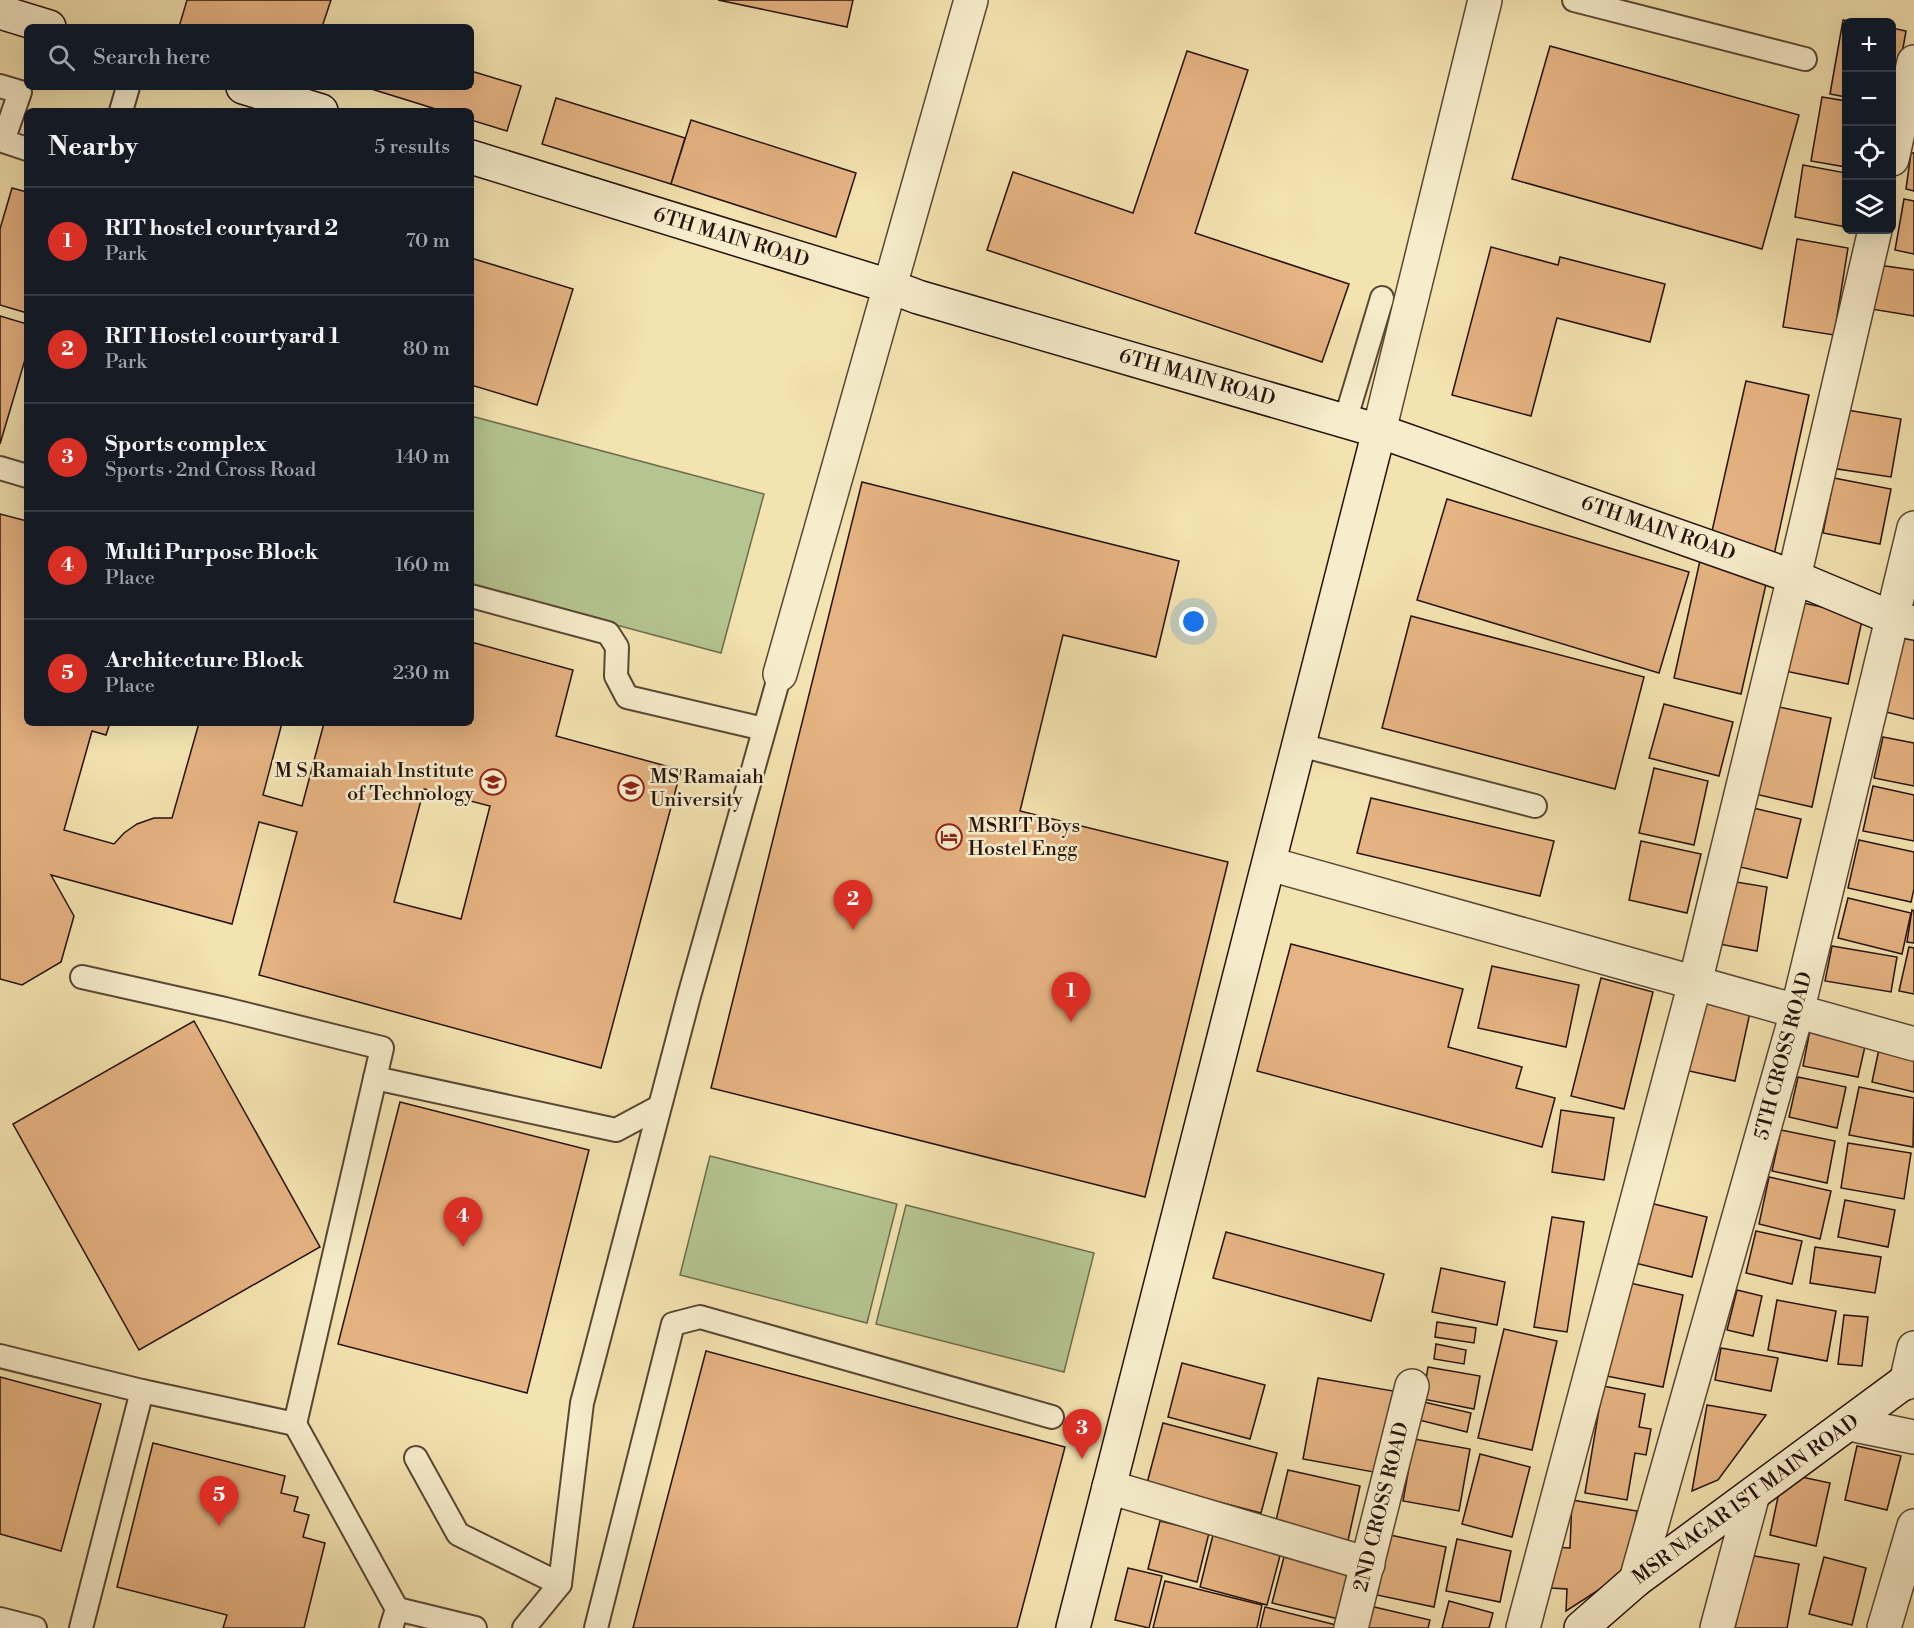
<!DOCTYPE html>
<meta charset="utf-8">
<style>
body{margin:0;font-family:"Libre Bodoni",serif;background:#242831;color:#f1f3f6}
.controls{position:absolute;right:18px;top:18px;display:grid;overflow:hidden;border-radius:9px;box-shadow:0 6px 24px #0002}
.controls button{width:54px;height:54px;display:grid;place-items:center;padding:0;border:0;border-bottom:2px solid #363941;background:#171b24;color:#f1f3f6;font:30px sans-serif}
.you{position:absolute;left:1194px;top:622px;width:21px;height:21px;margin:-15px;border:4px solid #fff;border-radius:50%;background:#1a73e8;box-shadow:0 0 0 9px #1a73e833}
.badge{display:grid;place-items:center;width:39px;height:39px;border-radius:50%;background:#d93025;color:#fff;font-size:20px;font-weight:700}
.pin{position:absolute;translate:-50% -50px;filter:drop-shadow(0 2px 3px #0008)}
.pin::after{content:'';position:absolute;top:32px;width:21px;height:18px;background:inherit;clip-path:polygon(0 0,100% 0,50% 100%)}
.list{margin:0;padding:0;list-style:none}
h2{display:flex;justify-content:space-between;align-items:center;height:78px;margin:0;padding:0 24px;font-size:26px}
h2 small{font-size:20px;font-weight:400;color:#9ea1a6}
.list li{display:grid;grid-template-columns:39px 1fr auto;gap:18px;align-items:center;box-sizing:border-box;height:108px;padding:0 24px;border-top:2px solid #363941}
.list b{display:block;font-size:22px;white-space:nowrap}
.list p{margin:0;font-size:20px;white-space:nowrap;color:#9ea1a6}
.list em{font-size:20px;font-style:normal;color:#9ea1a6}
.icon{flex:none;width:33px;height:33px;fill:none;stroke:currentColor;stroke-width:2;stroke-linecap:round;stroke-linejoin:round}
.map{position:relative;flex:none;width:1914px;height:1628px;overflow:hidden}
.search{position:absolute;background:#171b24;box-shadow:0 6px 24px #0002;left:24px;top:24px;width:450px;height:66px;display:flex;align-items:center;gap:15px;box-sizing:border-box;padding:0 21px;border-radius:9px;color:#9ea1a6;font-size:22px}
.panel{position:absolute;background:#171b24;box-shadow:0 6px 24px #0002;left:24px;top:108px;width:450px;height:618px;border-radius:9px}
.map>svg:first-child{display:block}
.green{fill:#b5c590;stroke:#6e6c4d;stroke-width:1.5}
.building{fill:#e6b382;stroke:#26120a;stroke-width:1.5;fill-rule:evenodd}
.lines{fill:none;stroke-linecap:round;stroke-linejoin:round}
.lane-casing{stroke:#594634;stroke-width:26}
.street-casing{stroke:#594634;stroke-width:36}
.secondary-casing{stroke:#26120a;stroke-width:36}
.lane{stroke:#f7edcc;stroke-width:22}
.street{stroke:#f7edcc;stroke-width:33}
.secondary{stroke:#f7edcc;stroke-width:33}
.labels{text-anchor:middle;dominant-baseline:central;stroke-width:5;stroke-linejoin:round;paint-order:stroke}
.street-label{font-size:20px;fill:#26120a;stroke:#f7edcc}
.poi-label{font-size:20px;fill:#26120a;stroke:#f7edcc;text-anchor:start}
</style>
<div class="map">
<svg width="1914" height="1628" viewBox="0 0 1914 1628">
<rect width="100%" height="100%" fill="#f3e3b0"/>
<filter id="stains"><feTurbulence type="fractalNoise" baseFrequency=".00333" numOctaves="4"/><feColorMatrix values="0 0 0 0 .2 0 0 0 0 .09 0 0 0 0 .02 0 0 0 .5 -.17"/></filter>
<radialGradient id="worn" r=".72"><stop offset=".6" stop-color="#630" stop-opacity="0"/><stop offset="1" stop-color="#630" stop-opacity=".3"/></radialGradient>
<g class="green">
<path d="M 471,416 L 764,494 L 721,653 L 471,586 Z"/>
<path d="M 710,1156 L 897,1204 L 867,1323 L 680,1275 Z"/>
<path d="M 906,1205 L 1094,1253 L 1064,1372 L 876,1324 Z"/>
</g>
<g class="building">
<path d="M 187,0 L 331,0 L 322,27 L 179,27 Z"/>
<path d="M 718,0 L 853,0 L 847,27 Z"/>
<path d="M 1843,20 L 1856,22 L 1846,22 L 1846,97 L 1830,94 Z"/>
<path d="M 1892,28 L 1906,31 L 1893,105 L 1892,105 Z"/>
<path d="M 1550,46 L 1799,115 L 1762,249 L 1512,179 Z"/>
<path d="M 1187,51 L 1248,70 L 1195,233 L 1349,284 L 1322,362 L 987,250 L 1013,172 L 1133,213 Z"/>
<path d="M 471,71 L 521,86 L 507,131 L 471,120 L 471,111 L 442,111 L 365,87 L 471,87 Z"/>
<path d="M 1822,97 L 1846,101 L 1846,167 L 1811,161 Z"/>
<path d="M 556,98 L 685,138 L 671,184 L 542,144 Z"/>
<path d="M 691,120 L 856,173 L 836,237 L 671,184 Z"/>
<path d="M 1911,153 L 1914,153 L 1914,191 L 1906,189 Z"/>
<path d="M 1803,165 L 1846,173 L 1846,227 L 1795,217 Z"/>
<path d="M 12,188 L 27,192 L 27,313 L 0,305 L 0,229 Z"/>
<path d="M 1904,199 L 1914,201 L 1914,254 L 1895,250 Z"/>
<path d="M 1797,239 L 1848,248 L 1834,335 L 1783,327 Z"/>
<path d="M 1491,247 L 1558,265 L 1560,257 L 1665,284 L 1650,342 L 1557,318 L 1531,416 L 1452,395 Z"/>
<path d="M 471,258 L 573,289 L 537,405 L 471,385 Z"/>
<path d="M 1878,265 L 1914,270 L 1914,316 L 1871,309 Z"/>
<path d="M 0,316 L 27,324 L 27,353 L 0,444 Z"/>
<path d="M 1746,381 L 1809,395 L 1774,555 L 1710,540 Z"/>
<path d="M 1841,409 L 1901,419 L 1891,477 L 1831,468 Z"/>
<path d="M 1834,478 L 1891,489 L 1880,544 L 1823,533 Z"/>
<path d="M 862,482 L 1179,561 L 1156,657 L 1063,635 L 1020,811 L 1228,862 L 1145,1197 L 711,1088 Z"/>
<path d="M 1447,499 L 1689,572 L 1659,673 L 1417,600 Z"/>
<path d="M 0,514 L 27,521 L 27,723 L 110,723 L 106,735 L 92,731 L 64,830 L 114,844 L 124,833 L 137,824 L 154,818 L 172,818 L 199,723 L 282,723 L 263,795 L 302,806 L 324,723 L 471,723 L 471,642 L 573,670 L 556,736 L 681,770 L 601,1068 L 259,975 L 297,832 L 259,822 L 232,924 L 51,875 L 74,916 L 61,962 L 22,985 L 0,979 ZM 424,789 L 490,806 L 461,919 L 394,902 Z"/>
<path d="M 1701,556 L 1769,571 L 1741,694 L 1674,678 Z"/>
<path d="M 1799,602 L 1863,616 L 1848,684 L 1785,671 Z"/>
<path d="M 1411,616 L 1644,677 L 1615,789 L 1382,728 Z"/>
<path d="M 1907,628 L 1914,630 L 1914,719 L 1886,712 Z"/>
<path d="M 1664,704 L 1733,722 L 1719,776 L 1649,758 Z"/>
<path d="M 1774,706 L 1831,718 L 1812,807 L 1755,794 Z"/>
<path d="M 1883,737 L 1914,743 L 1914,786 L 1874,778 Z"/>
<path d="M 1654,768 L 1708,781 L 1694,845 L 1639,833 Z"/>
<path d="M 1873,786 L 1914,795 L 1914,841 L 1863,831 Z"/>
<path d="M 1371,798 L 1554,841 L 1540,896 L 1357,853 Z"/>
<path d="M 1749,807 L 1801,819 L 1787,878 L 1736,866 Z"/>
<path d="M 1859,840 L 1914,852 L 1914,889 L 1911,902 L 1848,888 Z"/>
<path d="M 1641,841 L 1701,854 L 1687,913 L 1629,900 Z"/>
<path d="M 1730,881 L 1767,887 L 1757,951 L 1719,944 Z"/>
<path d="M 1848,898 L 1911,913 L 1902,954 L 1838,938 Z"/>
<path d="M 1912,910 L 1914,911 L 1914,943 L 1907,942 Z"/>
<path d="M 1291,944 L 1463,989 L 1448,1047 L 1522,1067 L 1516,1088 L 1555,1098 L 1542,1147 L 1257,1071 Z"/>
<path d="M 1832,946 L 1897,957 L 1891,992 L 1825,981 Z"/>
<path d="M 1909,947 L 1914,948 L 1914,994 L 1899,991 Z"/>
<path d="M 1492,966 L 1579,985 L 1566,1047 L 1478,1028 Z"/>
<path d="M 1601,978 L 1653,992 L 1624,1109 L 1571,1096 Z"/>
<path d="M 1697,996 L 1751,1008 L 1735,1081 L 1680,1069 Z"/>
<path d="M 194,1021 L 320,1247 L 139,1350 L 13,1124 Z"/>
<path d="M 1810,1030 L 1866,1042 L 1858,1077 L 1803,1066 Z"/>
<path d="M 1881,1040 L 1914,1048 L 1914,1092 L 1872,1082 Z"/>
<path d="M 1798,1077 L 1846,1087 L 1837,1128 L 1789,1117 Z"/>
<path d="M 1859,1087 L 1914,1098 L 1913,1147 L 1849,1135 Z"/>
<path d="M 400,1102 L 589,1150 L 527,1393 L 338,1344 Z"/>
<path d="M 1561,1110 L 1614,1118 L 1604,1180 L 1552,1172 Z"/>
<path d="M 1781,1130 L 1835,1141 L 1827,1183 L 1772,1171 Z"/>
<path d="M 1848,1143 L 1911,1153 L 1904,1199 L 1841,1188 Z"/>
<path d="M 1769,1177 L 1831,1191 L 1820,1239 L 1759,1224 Z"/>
<path d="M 1845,1200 L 1895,1210 L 1888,1247 L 1838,1237 Z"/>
<path d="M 1650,1203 L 1707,1217 L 1692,1277 L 1635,1263 Z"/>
<path d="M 1552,1217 L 1584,1222 L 1567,1332 L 1534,1327 Z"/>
<path d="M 1756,1231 L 1802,1241 L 1792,1284 L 1746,1273 Z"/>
<path d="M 1226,1232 L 1384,1274 L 1371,1321 L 1213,1278 Z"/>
<path d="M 1815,1247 L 1881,1257 L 1875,1293 L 1810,1283 Z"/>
<path d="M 1441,1268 L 1505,1282 L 1497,1325 L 1432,1312 Z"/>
<path d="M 1621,1281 L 1683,1295 L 1663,1387 L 1601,1375 Z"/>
<path d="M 1737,1290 L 1762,1296 L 1753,1336 L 1727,1330 Z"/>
<path d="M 1777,1300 L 1836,1311 L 1827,1361 L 1768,1350 Z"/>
<path d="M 1844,1315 L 1868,1317 L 1862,1366 L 1838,1364 Z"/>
<path d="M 1437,1322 L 1476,1328 L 1474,1343 L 1435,1337 Z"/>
<path d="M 1504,1329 L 1557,1341 L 1532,1450 L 1478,1438 Z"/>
<path d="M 1436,1344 L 1466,1350 L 1464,1364 L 1434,1359 Z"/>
<path d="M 1721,1348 L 1778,1358 L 1771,1391 L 1715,1380 Z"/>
<path d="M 706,1351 L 1065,1447 L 1017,1628 L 633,1628 Z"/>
<path d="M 1182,1363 L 1265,1385 L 1250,1439 L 1168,1417 Z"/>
<path d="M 1428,1367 L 1480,1376 L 1474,1409 L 1423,1399 Z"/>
<path d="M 0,1377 L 101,1404 L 61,1551 L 0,1534 Z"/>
<path d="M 1318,1378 L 1399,1392 L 1384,1474 L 1303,1459 Z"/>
<path d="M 1603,1386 L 1645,1394 L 1639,1427 L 1651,1429 L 1646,1455 L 1635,1453 L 1627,1500 L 1585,1493 Z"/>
<path d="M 1424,1402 L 1471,1413 L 1467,1432 L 1419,1420 Z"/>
<path d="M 1707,1405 L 1766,1415 L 1718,1480 L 1692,1491 Z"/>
<path d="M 1163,1423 L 1277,1453 L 1261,1513 L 1147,1483 Z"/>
<path d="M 1414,1439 L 1470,1449 L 1459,1511 L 1403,1501 Z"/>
<path d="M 153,1443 L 285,1476 L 281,1493 L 298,1497 L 294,1511 L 309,1515 L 303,1537 L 325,1543 L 304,1628 L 223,1628 L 227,1615 L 117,1587 Z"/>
<path d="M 1857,1446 L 1901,1456 L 1887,1510 L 1845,1500 Z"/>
<path d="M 1480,1454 L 1530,1467 L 1512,1537 L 1462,1524 Z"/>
<path d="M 1288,1470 L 1360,1486 L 1347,1545 L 1274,1529 Z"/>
<path d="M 1783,1473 L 1830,1483 L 1816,1546 L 1770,1535 Z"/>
<path d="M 1572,1500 L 1637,1511 L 1625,1573 L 1566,1611 L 1567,1589 L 1551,1588 L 1554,1547 L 1570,1548 Z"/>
<path d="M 1160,1521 L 1209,1533 L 1197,1582 L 1148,1569 Z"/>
<path d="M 1213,1535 L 1281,1552 L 1267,1605 L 1200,1587 Z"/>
<path d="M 1390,1535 L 1446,1547 L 1434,1607 L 1377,1595 Z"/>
<path d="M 1457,1539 L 1511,1551 L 1500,1602 L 1446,1591 Z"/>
<path d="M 1749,1555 L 1799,1564 L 1787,1628 L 1735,1628 Z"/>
<path d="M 1284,1557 L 1355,1575 L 1343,1620 L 1272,1603 Z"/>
<path d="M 1824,1557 L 1866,1568 L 1852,1625 L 1809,1614 Z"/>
<path d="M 1128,1568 L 1162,1576 L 1149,1628 L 1115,1620 Z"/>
<path d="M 1165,1581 L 1262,1605 L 1257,1628 L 1153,1628 Z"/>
<path d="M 1449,1601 L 1493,1613 L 1489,1628 L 1442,1628 Z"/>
<path d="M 1370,1606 L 1430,1620 L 1428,1628 L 1365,1628 Z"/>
<path d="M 1265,1607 L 1340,1626 L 1339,1628 L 1260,1628 Z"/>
</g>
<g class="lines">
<g class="lane-casing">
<g id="lane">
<path d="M 1574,0 L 1805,59"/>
<path d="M 0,86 L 20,92 L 3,141 L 27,149"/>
<path d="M 121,111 L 128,87"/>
<path d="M 1345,421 L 1382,298"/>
<path d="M 0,468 L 27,476"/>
<path d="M 471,596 L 608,633 L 617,647 L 616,676 L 627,697 L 764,729"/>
<path d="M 1300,745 L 1535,806"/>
<path d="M 375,1078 L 616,1130 L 659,1107"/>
<path d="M 0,1356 L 142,1391 L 295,1424 L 382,1048 L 225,1009 L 82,977"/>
<path d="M 295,1424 L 397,1609"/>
<path d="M 416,1458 L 458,1534 L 560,1584"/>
<path d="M 0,1619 L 35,1628"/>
<path d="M 81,1628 L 142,1391"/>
<path d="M 391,1628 L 397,1609 L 475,1628"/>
<path d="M 524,1628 L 560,1584 L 582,1403 L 689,996 L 780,674"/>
<path d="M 596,1628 L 673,1324 L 700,1317 L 1052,1417"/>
</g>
</g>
<g class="street-casing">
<g id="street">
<path d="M 1892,159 L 1914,62"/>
<path d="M 1379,431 L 1485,0"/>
<path d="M 780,674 L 971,0"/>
<path d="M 1270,864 L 1914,1044"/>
<path d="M 1906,1383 L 1914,1348"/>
<path d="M 1850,1424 L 1914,1437"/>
<path d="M 1109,1487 L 1368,1564"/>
<path d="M 1636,1580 L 1797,1012 L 1914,528"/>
<path d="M 1351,1628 L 1412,1386"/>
<path d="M 1523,1628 L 1695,983 L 1794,577 L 1875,230"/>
<path d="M 1717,1628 L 1753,1494"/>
<path d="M 1884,1628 L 1914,1526"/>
</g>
</g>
<g class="secondary-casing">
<g id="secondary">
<path d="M 0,12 L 49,27"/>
<path d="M 243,87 L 321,111"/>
<path d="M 471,157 L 889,286 L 918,297 L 1379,431 L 1794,577 L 1892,618 L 1914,623"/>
<path d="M 1073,1628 L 1379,431"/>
<path d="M 1581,1628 L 1636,1580 L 1914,1375"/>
</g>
</g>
<use href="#lane" class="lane"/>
<use href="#street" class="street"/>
<use href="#secondary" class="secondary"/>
</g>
<defs>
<g id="university-ring" transform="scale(1.35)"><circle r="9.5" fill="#f7edcc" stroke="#8f2418" stroke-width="1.5"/><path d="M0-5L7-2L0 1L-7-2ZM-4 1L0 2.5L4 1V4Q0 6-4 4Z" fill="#8f2418"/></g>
<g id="hotel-ring" transform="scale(1.35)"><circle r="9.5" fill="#f7edcc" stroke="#8f2418" stroke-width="1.5"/><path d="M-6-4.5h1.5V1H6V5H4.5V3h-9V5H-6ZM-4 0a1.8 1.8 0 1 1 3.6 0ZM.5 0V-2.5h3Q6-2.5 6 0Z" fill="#8f2418"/></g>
</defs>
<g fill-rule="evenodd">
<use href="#university-ring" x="493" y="782"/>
<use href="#university-ring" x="631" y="788"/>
<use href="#hotel-ring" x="949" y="837"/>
</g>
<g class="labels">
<g class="street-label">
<text transform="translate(731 238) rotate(17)">6TH MAIN ROAD</text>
<text transform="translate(1197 378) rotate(16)">6TH MAIN ROAD</text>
<text transform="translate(1658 529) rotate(19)">6TH MAIN ROAD</text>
<text transform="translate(1784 1056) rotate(-75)">5TH CROSS ROAD</text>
<text transform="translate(1746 1500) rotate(-36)">MSR NAGAR 1ST MAIN ROAD</text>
<text transform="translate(1382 1507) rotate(-76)">2ND CROSS ROAD</text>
</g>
<g class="poi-label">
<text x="474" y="771" text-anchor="end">M S Ramaiah Institute<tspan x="474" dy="23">of Technology</tspan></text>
<text x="650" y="777">MS Ramaiah<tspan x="650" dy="23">University</tspan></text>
<text x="968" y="826">MSRIT Boys<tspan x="968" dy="23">Hostel Engg</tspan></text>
</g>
</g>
<rect width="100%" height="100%" filter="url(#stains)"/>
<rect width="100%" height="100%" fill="url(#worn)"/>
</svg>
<div class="controls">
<button>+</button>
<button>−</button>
<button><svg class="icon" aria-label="locate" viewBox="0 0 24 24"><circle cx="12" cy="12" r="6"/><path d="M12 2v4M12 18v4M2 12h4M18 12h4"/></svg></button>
<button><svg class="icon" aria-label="layers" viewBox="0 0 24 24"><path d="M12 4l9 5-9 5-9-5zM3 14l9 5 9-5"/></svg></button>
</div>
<div class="you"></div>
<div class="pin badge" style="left:1071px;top:1022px">1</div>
<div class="pin badge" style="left:853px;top:930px">2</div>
<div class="pin badge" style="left:1082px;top:1459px">3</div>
<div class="pin badge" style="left:463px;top:1247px">4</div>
<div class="pin badge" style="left:219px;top:1526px">5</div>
<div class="search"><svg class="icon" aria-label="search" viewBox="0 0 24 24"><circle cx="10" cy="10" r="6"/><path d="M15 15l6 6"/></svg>Search here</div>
<section class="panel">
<h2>Nearby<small>5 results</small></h2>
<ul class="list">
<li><span class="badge">1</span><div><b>RIT hostel courtyard 2</b><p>Park</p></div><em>70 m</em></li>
<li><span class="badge">2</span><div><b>RIT Hostel courtyard 1</b><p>Park</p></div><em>80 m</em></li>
<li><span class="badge">3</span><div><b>Sports complex</b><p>Sports · 2nd Cross Road</p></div><em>140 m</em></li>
<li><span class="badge">4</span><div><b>Multi Purpose Block</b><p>Place</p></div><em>160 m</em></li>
<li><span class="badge">5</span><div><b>Architecture Block</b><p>Place</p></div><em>230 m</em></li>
</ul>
</section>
</div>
